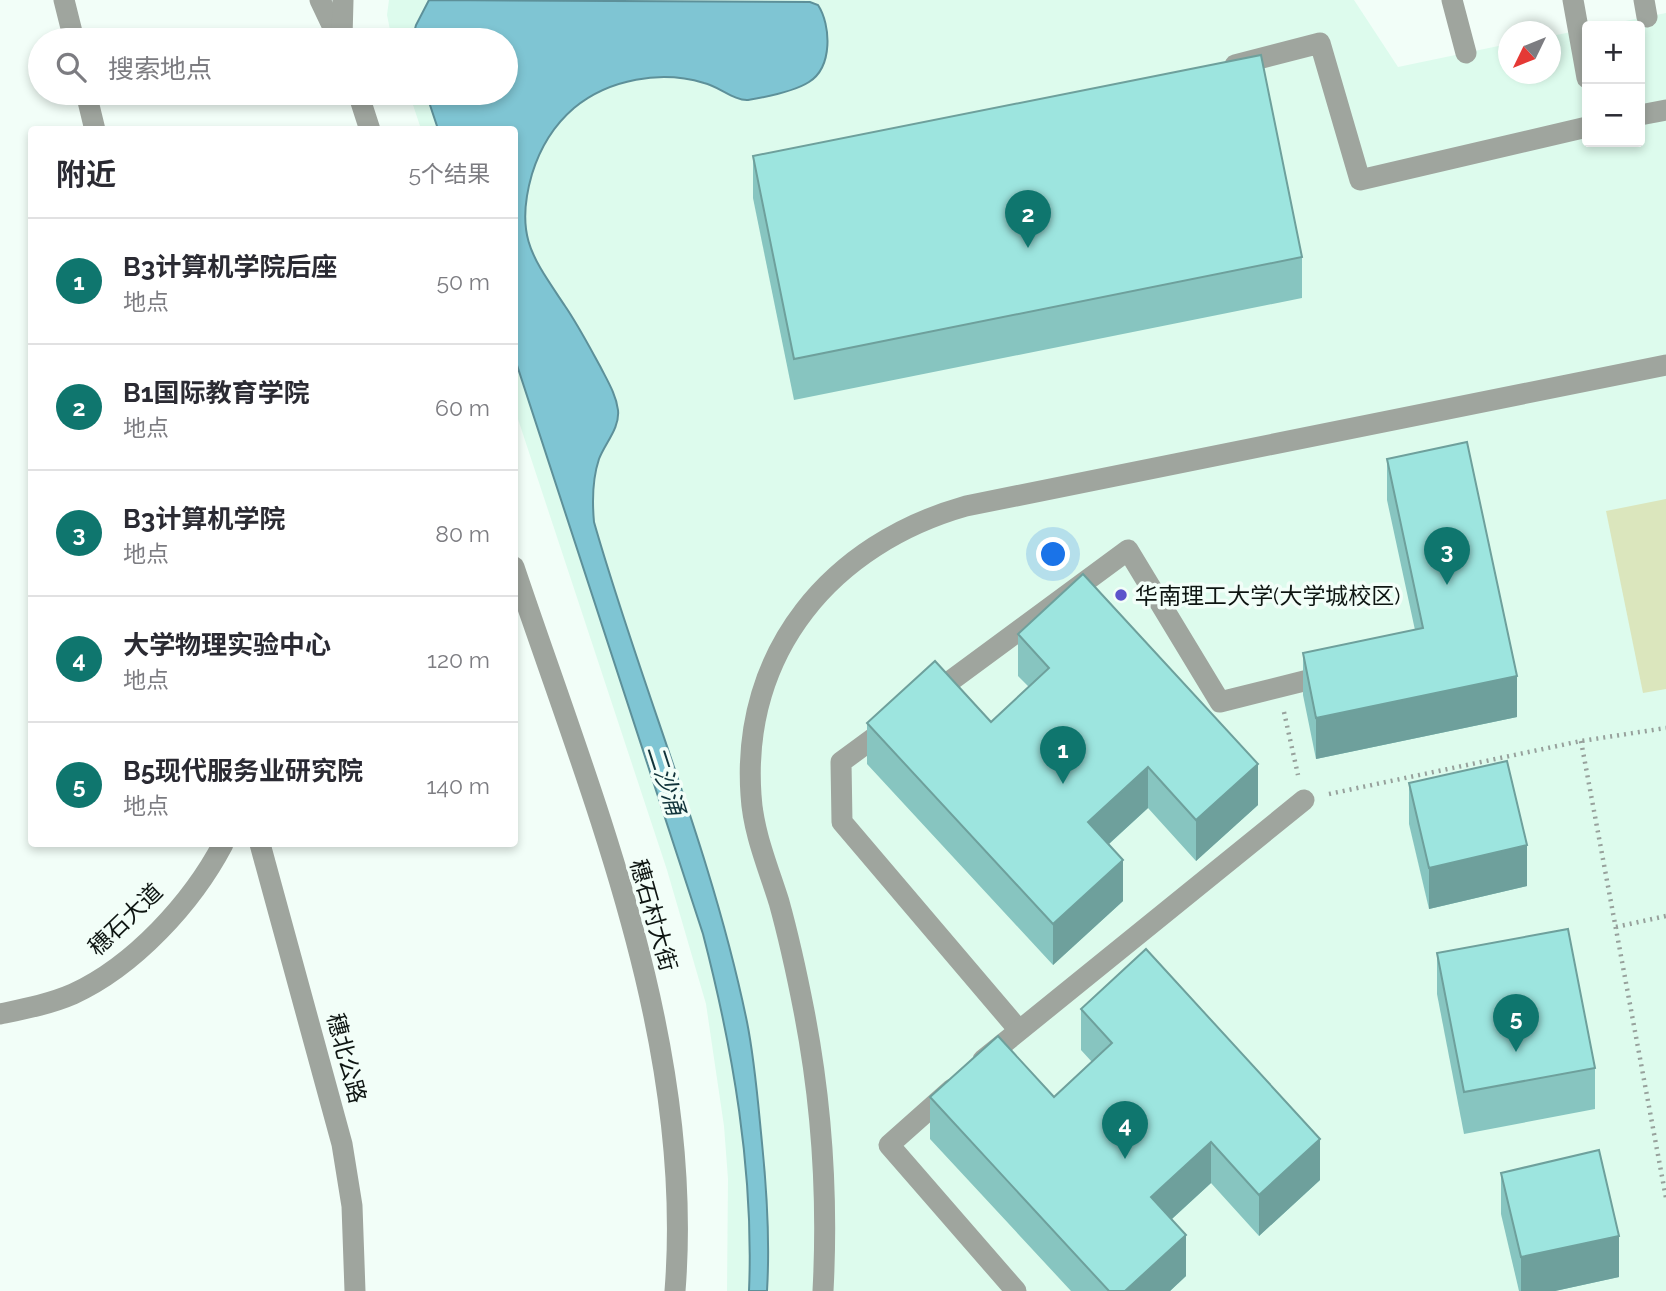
<!DOCTYPE html>
<html lang="zh">
<meta charset="utf-8">
<style>
body{margin:0;font-family:Raleway,"Noto Sans SC",sans-serif;background:#f2f2f3;color:#2b2b33}
.controls{position:absolute;right:21px;top:21px;display:grid;overflow:hidden;border-radius:7px;box-shadow:0 4px 10px #0003}
.controls button{width:63px;height:63px;display:grid;place-items:center;padding:0;border:0;border-bottom:2px solid #e1e1e2;background:#fff;color:#2b2b33;font:35px sans-serif}
.compass{position:absolute;left:1498px;top:21px;width:63px;height:63px;border-radius:50%;background:#fff;box-shadow:0 4px 10px #0003;rotate:227deg}
.you{position:absolute;left:1054px;top:555px;width:24px;height:24px;margin:-18px;border:5px solid #fff;border-radius:50%;background:#1a73e8;box-shadow:0 0 0 10px #1a73e833}
.badge{display:grid;place-items:center;width:46px;height:46px;border-radius:50%;background:#0f766e;color:#fff;font-size:23px;font-weight:700}
.pin{position:absolute;translate:-50% -58px;filter:drop-shadow(0 2px 4px #0008)}
.pin::after{content:'';position:absolute;top:37px;width:24px;height:21px;background:inherit;clip-path:polygon(0 0,100% 0,50% 100%)}
.list{margin:0;padding:0;list-style:none}
h2{display:flex;justify-content:space-between;align-items:center;height:91px;margin:0;padding:0 28px;font-size:30px}
h2 small{font-size:23px;font-weight:400;color:#7c7c81}
.list li{display:grid;grid-template-columns:46px 1fr auto;gap:21px;align-items:center;box-sizing:border-box;height:126px;padding:0 28px;border-top:2px solid #e1e1e2}
.list b{display:block;font-size:26px;white-space:nowrap}
.list p{margin:0;font-size:23px;white-space:nowrap;color:#7c7c81}
.list em{font-size:23px;font-style:normal;color:#7c7c81}
.icon{flex:none;width:38px;height:38px;fill:none;stroke:currentColor;stroke-width:2;stroke-linecap:round;stroke-linejoin:round}
.map{position:relative;flex:none;width:1666px;height:1291px;overflow:hidden}
.search{position:absolute;background:#fff;box-shadow:0 4px 10px #0003;left:28px;top:28px;width:490px;height:77px;display:flex;align-items:center;gap:18px;box-sizing:border-box;padding:0 24px;border-radius:38px;color:#7c7c81;font-size:26px}
.panel{position:absolute;background:#fff;box-shadow:0 4px 10px #0003;left:28px;top:126px;width:490px;height:721px;border-radius:7px}
.map>svg:first-child{display:block}
.built{fill:#ddfbed}
.green{fill:#dbe6bd}
.water{fill:#7fc5d3;stroke:#5d9099;stroke-width:2}
.lines{fill:none;stroke-linecap:round;stroke-linejoin:round}
.path{stroke:#97a19c;stroke-width:4.5;stroke-dasharray:2 5;stroke-linecap:butt}
.minor{stroke:#9fa59e;stroke-width:21}
.wall{fill:#87c5c0}
.shaded-wall{fill:#6ea09c}
.building{fill:#9de5df;stroke:#6ea09c;stroke-width:2}
.poi-dot{fill:#5c53cb;stroke:#f2fef8;stroke-width:2.5}
.labels{text-anchor:middle;dominant-baseline:central;stroke-width:7;stroke-linejoin:round;paint-order:stroke}
.poi-label{font-size:23px;fill:#0e1512;stroke:#f2fef8;text-anchor:start}
.street-label{font-size:23px;fill:#0e1512;stroke:#f2fef8}
.water-label{font-size:24px;font-style:italic;fill:#11333a;stroke:#f2fef8}
</style>
<div class="map">
<svg width="1666" height="1291" viewBox="0 0 1666 1291">
<rect width="100%" height="100%" fill="#f2fef8"/>
<path class="built" d="M 389,0 L 1354,0 L 1398,67 L 1508,44 L 1508,74 L 1550,74 L 1551,36 L 1587,29 L 1587,142 L 1640,142 L 1640,26 L 1600,26 L 1666,13 L 1666,1291 L 727,1291 L 728,1179 L 724,1126 L 706,1004 L 667,870 L 515,410 L 514,130 L 421,129 L 409,93 L 506,93 L 506,40 L 392,40 L 387,15 Z"/>
<path class="green" d="M 1666,499 L 1666,689 L 1643,693 L 1606,511 Z"/>
<path class="water" d="M 429,0 L 810,2 L 818,5 C 831,25 833,67 809,82 C 795,91 766,97 748,100 C 735,101 718,86 704,83 C 661,70 609,79 574,108 C 553,126 540,148 532,174 C 514,236 533,258 565,306 C 578,325 589,346 600,366 C 607,380 616,394 618,410 C 620,428 605,443 599,459 C 592,480 592,500 594,522 C 642,690 712,851 747,1022 C 755,1062 758,1103 762,1143 C 767,1192 770,1241 767,1291 L 749,1291 C 754,1171 733,1050 703,934 L 515,359 L 514,130 L 438,129 L 426,93 L 506,93 L 506,40 L 412,40 L 416,25 Z"/>
<g class="lines">
<g class="path">
<path d="M 1284,712 L 1298,775"/>
<path d="M 1581,741 L 1666,1198"/>
<path d="M 1329,794 L 1581,741 L 1666,728"/>
<path d="M 1616,927 L 1666,916"/>
</g>
<g class="minor">
<path d="M 64,0 L 74,40"/>
<path d="M 320,0 L 339,40"/>
<path d="M 1452,0 L 1466,53"/>
<path d="M 1573,0 L 1587,78"/>
<path d="M 1644,0 L 1647,17"/>
<path d="M 342,38 L 343,0"/>
<path d="M 1235,65 L 1320,43 L 1360,180 L 1587,127"/>
<path d="M 86,93 L 95,130"/>
<path d="M 358,93 L 370,130"/>
<path d="M 1640,115 L 1666,110"/>
<path d="M 514,567 C 592,799 695,1041 675,1291"/>
<path d="M 930,696 L 1128,550 L 1220,702 L 1328,675"/>
<path d="M 890,726 L 841,762 L 842,822 L 1018,1029"/>
<path d="M 260,844 L 342,1144 L 352,1206 L 355,1291"/>
<path d="M 0,1014 C 24,1009 50,1004 73,994 C 134,966 192,903 223,844"/>
<path d="M 983,1060 L 1304,800"/>
<path d="M 952,1089 L 889,1145 L 1016,1291"/>
<path d="M 823,1291 C 828,1197 822,1104 804,1011 C 797,975 789,938 779,902 C 768,867 753,832 751,795 C 741,651 832,544 966,506 L 1666,365"/>
</g>
</g>
<g class="wall">
<path d="M 753,156 L 1302,257 L 1302,298 L 794,400 L 753,198 Z"/>
<path d="M 1387,459 L 1517,717 L 1316,759 L 1303,695 L 1303,653 L 1415,630 L 1387,500 Z"/>
<path d="M 1018,634 L 1258,805 L 1196,861 L 1148,808 L 1109,844 L 1123,901 L 1053,965 L 867,764 L 867,723 L 991,722 L 1029,687 L 1018,676 Z"/>
<path d="M 1409,783 L 1527,886 L 1429,909 L 1409,824 Z"/>
<path d="M 1437,953 L 1595,1068 L 1595,1109 L 1464,1134 L 1437,994 Z"/>
<path d="M 1081,1009 L 1320,1180 L 1259,1236 L 1211,1183 L 1172,1219 L 1186,1276 L 1170,1291 L 1071,1291 L 930,1139 L 930,1097 L 1054,1097 L 1092,1062 L 1081,1050 Z"/>
<path d="M 1501,1173 L 1619,1277 L 1555,1291 L 1519,1291 L 1501,1214 Z"/>
</g>
<g class="shaded-wall">
<path d="M 1517,676 L 1517,717 L 1316,759 L 1316,718 Z"/>
<path d="M 1258,764 L 1258,805 L 1196,861 L 1196,820 Z"/>
<path d="M 1148,767 L 1148,808 L 1088,863 L 1088,822 Z"/>
<path d="M 1527,845 L 1527,886 L 1429,909 L 1429,868 Z"/>
<path d="M 1123,860 L 1123,901 L 1053,965 L 1053,924 Z"/>
<path d="M 1320,1139 L 1320,1180 L 1259,1236 L 1259,1195 Z"/>
<path d="M 1211,1142 L 1211,1183 L 1151,1238 L 1151,1197 Z"/>
<path d="M 1186,1235 L 1186,1276 L 1170,1291 L 1125,1291 Z"/>
<path d="M 1619,1236 L 1619,1277 L 1555,1291 L 1521,1291 L 1521,1257 Z"/>
</g>
<g class="building">
<path d="M 1261,55 L 1302,257 L 794,359 L 753,156 Z"/>
<path d="M 1467,442 L 1517,676 L 1316,718 L 1303,653 L 1423,628 L 1387,459 Z"/>
<path d="M 1083,574 L 1258,764 L 1196,820 L 1148,767 L 1088,822 L 1123,860 L 1053,924 L 867,723 L 935,661 L 991,722 L 1049,668 L 1018,634 Z"/>
<path d="M 1507,761 L 1527,845 L 1429,868 L 1409,783 Z"/>
<path d="M 1568,929 L 1595,1068 L 1464,1092 L 1437,953 Z"/>
<path d="M 1146,949 L 1320,1139 L 1259,1195 L 1211,1142 L 1151,1197 L 1186,1235 L 1125,1291 L 1109,1291 L 930,1097 L 998,1036 L 1054,1097 L 1112,1043 L 1081,1009 Z"/>
<path d="M 1599,1150 L 1619,1236 L 1521,1257 L 1501,1173 Z"/>
</g>
<circle class="poi-dot" cx="1121" cy="595" r="7"/>
<g class="labels">
<g class="poi-label">
<text x="1135" y="595">华南理工大学(大学城校区)</text>
</g>
<g class="street-label">
<text transform="translate(654 915) rotate(74)">穗石村大街</text>
<text transform="translate(125 919) rotate(-44)">穗石大道</text>
<text transform="translate(347 1058) rotate(75)">穗北公路</text>
</g>
<g class="water-label">
<text transform="translate(666 780) rotate(72)">二沙涌</text>
</g>
</g>
</svg>
<div class="controls">
<button>+</button>
<button>−</button>
</div>
<svg class="compass" viewBox="-18 -18 36 36"><path d="M0-13l5 13h-10z" fill="#e53935"/><path d="M0 13l5-13h-10z" fill="#7c7c81"/></svg>
<div class="you"></div>
<div class="pin badge" style="left:1063px;top:784px">1</div>
<div class="pin badge" style="left:1028px;top:248px">2</div>
<div class="pin badge" style="left:1447px;top:585px">3</div>
<div class="pin badge" style="left:1125px;top:1159px">4</div>
<div class="pin badge" style="left:1516px;top:1052px">5</div>
<div class="search"><svg class="icon" aria-label="search" viewBox="0 0 24 24"><circle cx="10" cy="10" r="6"/><path d="M15 15l6 6"/></svg>搜索地点</div>
<section class="panel">
<h2>附近<small>5个结果</small></h2>
<ul class="list">
<li><span class="badge">1</span><div><b>B3计算机学院后座</b><p>地点</p></div><em>50 m</em></li>
<li><span class="badge">2</span><div><b>B1国际教育学院</b><p>地点</p></div><em>60 m</em></li>
<li><span class="badge">3</span><div><b>B3计算机学院</b><p>地点</p></div><em>80 m</em></li>
<li><span class="badge">4</span><div><b>大学物理实验中心</b><p>地点</p></div><em>120 m</em></li>
<li><span class="badge">5</span><div><b>B5现代服务业研究院</b><p>地点</p></div><em>140 m</em></li>
</ul>
</section>
</div>
